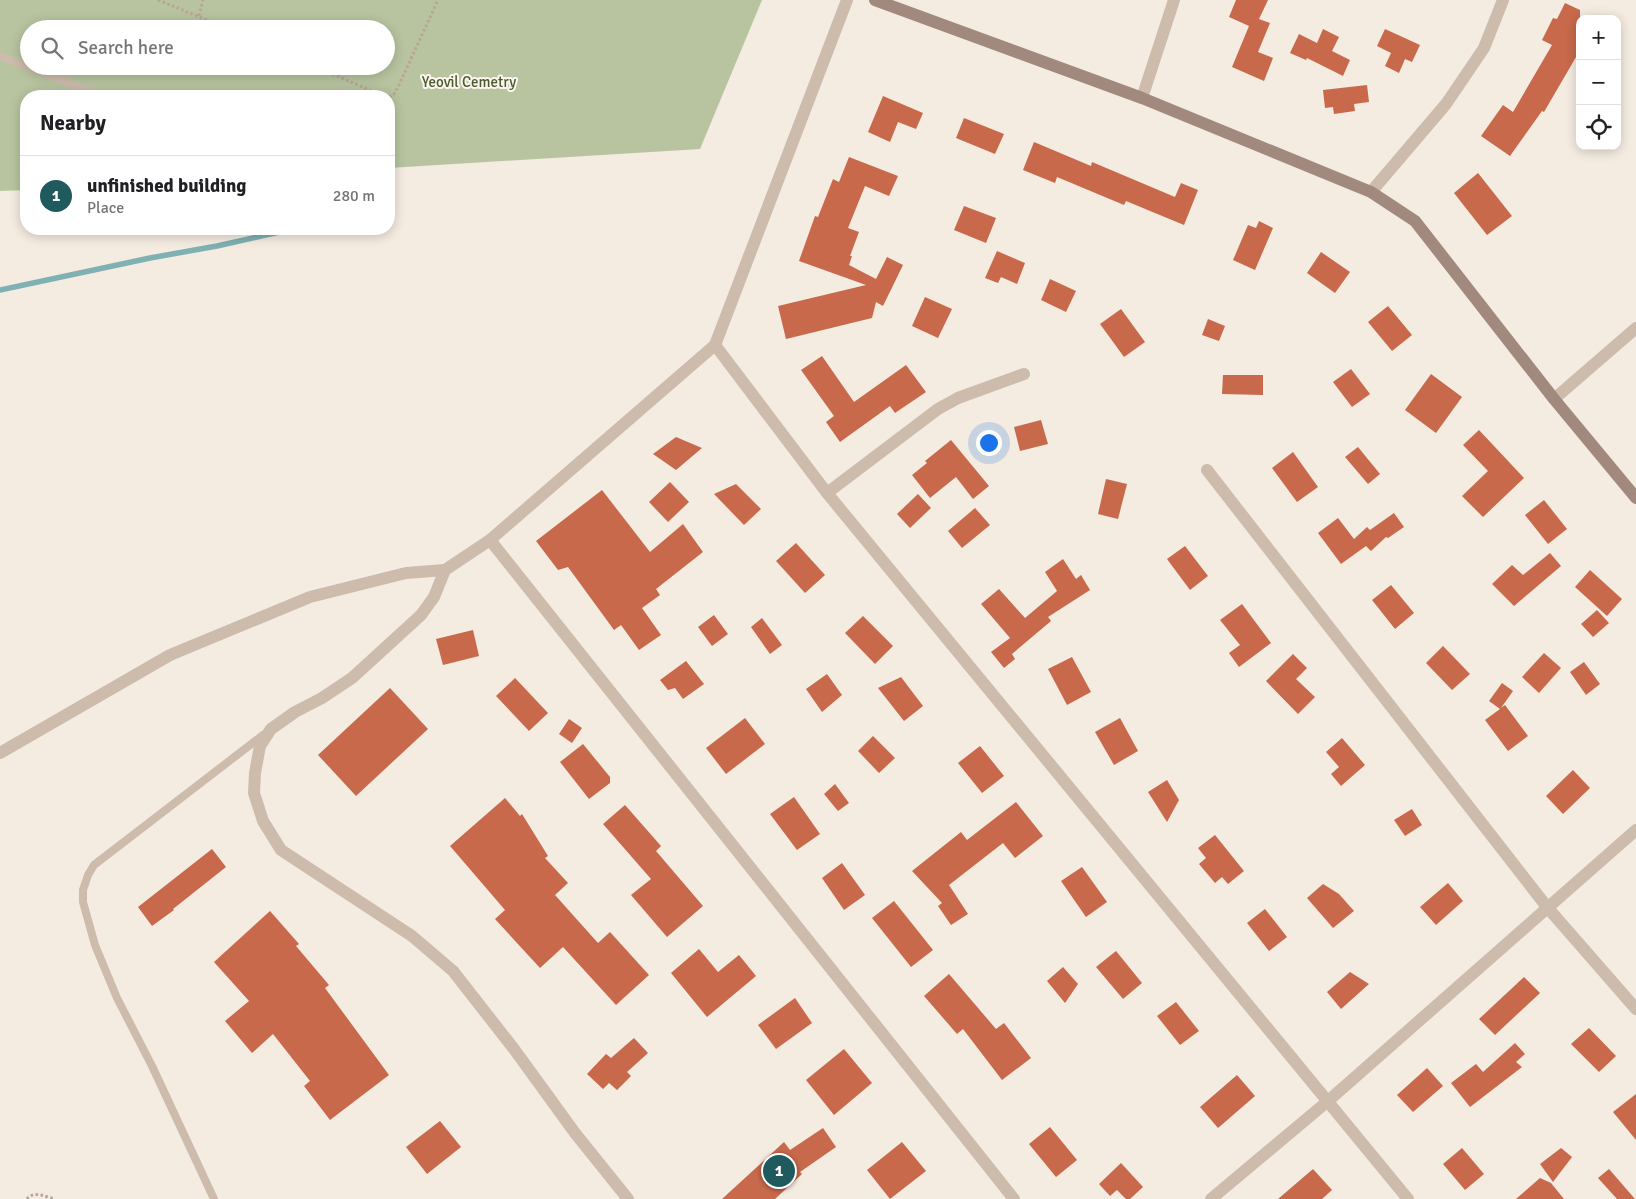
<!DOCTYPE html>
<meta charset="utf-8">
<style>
body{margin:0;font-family:Signika,sans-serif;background:#f6f6f6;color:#202124}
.controls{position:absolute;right:15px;top:15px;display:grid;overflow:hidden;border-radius:10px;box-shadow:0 2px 12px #0003}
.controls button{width:45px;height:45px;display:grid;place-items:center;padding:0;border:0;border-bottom:1px solid #e0e0e0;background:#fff;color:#202124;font:25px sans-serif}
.you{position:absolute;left:988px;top:442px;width:18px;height:18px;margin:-12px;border:4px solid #fff;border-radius:50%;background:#1a73e8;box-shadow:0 0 0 8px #1a73e833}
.badge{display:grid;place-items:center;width:32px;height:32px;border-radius:50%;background:#1f5a5e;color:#fff;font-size:16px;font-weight:700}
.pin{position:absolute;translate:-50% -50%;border:2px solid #fff;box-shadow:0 1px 5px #0006}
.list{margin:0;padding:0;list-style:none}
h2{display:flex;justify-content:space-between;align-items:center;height:65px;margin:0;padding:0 20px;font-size:21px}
h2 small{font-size:16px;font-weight:400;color:#757577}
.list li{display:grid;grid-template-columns:32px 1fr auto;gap:15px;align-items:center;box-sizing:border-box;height:80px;padding:0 20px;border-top:1px solid #e0e0e0}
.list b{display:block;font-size:19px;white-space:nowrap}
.list p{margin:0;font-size:16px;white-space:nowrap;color:#757577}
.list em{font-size:16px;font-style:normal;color:#757577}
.icon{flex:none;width:28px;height:28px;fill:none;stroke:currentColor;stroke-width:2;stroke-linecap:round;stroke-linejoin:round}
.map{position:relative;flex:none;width:1636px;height:1199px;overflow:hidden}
.search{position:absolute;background:#fff;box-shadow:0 2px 12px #0003;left:20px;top:20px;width:375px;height:55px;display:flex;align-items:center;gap:12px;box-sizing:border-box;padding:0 18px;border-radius:28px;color:#757577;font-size:19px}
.panel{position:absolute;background:#fff;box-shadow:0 2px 12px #0003;left:20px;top:90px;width:375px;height:145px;border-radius:20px}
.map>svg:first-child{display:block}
.green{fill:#b8c4a0;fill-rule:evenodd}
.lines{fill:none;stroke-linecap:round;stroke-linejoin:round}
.stream{stroke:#7fb0b2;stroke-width:5.5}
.building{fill:#c8694b}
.path{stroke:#b9a596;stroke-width:3;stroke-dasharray:2.5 2.5;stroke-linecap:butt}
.lane{stroke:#cdbbac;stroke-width:8}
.street{stroke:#cdbbac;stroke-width:12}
.secondary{stroke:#a18a7d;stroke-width:12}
.labels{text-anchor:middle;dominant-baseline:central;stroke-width:4;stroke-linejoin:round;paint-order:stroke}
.park-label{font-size:15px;fill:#4a5a2e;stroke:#fbf5ee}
</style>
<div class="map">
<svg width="1636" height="1199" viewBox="0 0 1636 1199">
<rect width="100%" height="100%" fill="#f4ebe1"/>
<path class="green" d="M 0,0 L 762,0 L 700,149 L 389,168 L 389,96 L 26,96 L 26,190 L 0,191 ZM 29,29 L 386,29 L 386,66 L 29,66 Z"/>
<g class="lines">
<path class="stream" d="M 0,290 L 150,258 L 217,246 L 293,229"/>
</g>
<g class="building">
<path d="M 1236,0 L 1268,0 L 1259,19 L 1270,23 L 1258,52 L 1273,58 L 1264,81 L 1232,67 L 1249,26 L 1229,17 Z"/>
<path d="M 1565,3 L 1580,10 L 1580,59 L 1576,57 L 1544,112 L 1542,111 L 1510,156 L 1481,136 L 1503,105 L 1513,112 L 1552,45 L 1542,40 L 1553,18 L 1557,19 Z"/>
<path d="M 1323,29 L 1339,37 L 1332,51 L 1350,60 L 1343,76 L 1307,58 L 1306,60 L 1290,53 L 1299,34 L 1317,43 Z"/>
<path d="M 1385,29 L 1420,45 L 1412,62 L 1405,59 L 1399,73 L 1385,66 L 1391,53 L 1377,46 Z"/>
<path d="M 1367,85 L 1369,102 L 1354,104 L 1355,111 L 1334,114 L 1333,107 L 1325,108 L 1323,90 Z"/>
<path d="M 883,96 L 923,113 L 916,129 L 898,122 L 890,142 L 868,132 Z"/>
<path d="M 964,118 L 1004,134 L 995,154 L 956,138 Z"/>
<path d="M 1034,142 L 1091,166 L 1092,162 L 1175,197 L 1181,183 L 1198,190 L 1184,225 L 1126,201 L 1124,205 L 1057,177 L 1055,183 L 1023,170 Z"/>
<path d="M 849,157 L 898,176 L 889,196 L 865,186 L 848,228 L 859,232 L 850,256 L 852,256 L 849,265 L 876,279 L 887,257 L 903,265 L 883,306 L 876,302 L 872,318 L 786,339 L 778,306 L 866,285 L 799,261 L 815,216 L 818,217 L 833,179 L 839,182 Z"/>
<path d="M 1478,173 L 1512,216 L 1487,235 L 1454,193 Z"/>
<path d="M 964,206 L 996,218 L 986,243 L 954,230 Z"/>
<path d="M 1259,221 L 1273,228 L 1255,270 L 1233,260 L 1248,225 L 1256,228 Z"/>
<path d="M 997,251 L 1025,263 L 1017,284 L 1001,277 L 998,283 L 985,278 Z"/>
<path d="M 1321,252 L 1350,272 L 1335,293 L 1307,273 Z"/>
<path d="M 1050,279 L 1076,291 L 1066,312 L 1041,300 Z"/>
<path d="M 925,297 L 952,309 L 938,338 L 912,326 Z"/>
<path d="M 1388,306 L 1412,335 L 1392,351 L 1368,322 Z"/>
<path d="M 1121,309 L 1145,342 L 1124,357 L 1100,324 Z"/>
<path d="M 1208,319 L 1225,326 L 1219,341 L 1202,335 Z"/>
<path d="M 822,356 L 854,402 L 906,365 L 926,392 L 895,413 L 890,406 L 840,442 L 826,422 L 834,416 L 801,370 Z"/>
<path d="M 1351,369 L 1370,394 L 1352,407 L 1333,382 Z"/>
<path d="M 1431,374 L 1462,397 L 1436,433 L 1405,410 Z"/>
<path d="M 1223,375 L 1263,375 L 1263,395 L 1222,394 Z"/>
<path d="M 1041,420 L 1048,444 L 1020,451 L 1014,427 Z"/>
<path d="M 1479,430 L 1524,478 L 1483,517 L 1462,496 L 1488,471 L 1463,445 Z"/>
<path d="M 676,437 L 702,448 L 676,470 L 653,454 Z"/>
<path d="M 951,440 L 989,486 L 973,499 L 956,477 L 930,498 L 912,475 L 927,463 L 925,461 Z"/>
<path d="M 1358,447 L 1380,474 L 1368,484 L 1345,457 Z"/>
<path d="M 1293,452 L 1318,487 L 1297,502 L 1272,468 Z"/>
<path d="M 1106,479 L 1127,484 L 1118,519 L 1098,514 Z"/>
<path d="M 670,482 L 689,502 L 668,522 L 649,502 Z"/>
<path d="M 736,484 L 761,509 L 744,525 L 714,494 Z"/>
<path d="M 602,490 L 650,552 L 683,524 L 703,552 L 656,589 L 660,595 L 642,608 L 661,635 L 639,650 L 621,625 L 614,630 L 568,567 L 558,570 L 536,541 Z"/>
<path d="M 918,494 L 931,508 L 910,528 L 897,514 Z"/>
<path d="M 1544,500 L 1567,529 L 1548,544 L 1525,515 Z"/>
<path d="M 975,508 L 990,525 L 962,548 L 948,531 Z"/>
<path d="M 1394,513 L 1404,527 L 1388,538 L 1386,537 L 1371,551 L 1366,546 L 1341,564 L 1318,533 L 1338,518 L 1354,539 L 1367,527 L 1370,530 Z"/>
<path d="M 796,543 L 825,575 L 805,593 L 776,561 Z"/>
<path d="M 1185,546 L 1208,576 L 1190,590 L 1167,559 Z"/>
<path d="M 1550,553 L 1561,566 L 1514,606 L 1492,584 L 1512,565 L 1523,575 Z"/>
<path d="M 1063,559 L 1076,579 L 1081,575 L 1090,590 L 1048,617 L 1051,621 L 1012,654 L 1015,659 L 1004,668 L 991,652 L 1010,638 L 981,604 L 999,589 L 1025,618 L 1057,591 L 1045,572 Z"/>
<path d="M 1590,570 L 1622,599 L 1607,616 L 1575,587 Z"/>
<path d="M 1391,585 L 1414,613 L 1395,629 L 1372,600 Z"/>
<path d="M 1242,604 L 1271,643 L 1239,667 L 1229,653 L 1240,645 L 1220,620 Z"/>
<path d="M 1597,610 L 1609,623 L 1593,637 L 1581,624 Z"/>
<path d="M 714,615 L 728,634 L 712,646 L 698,627 Z"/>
<path d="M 863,616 L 893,646 L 875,664 L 845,633 Z"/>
<path d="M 762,618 L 782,645 L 770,654 L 751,627 Z"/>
<path d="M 473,630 L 479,656 L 443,665 L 436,639 Z"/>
<path d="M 1443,646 L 1470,674 L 1452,690 L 1426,663 Z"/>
<path d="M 1544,653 L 1561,668 L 1539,693 L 1522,677 Z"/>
<path d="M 1293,654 L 1307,668 L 1296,679 L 1315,697 L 1298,714 L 1266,681 Z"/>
<path d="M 1072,657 L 1091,692 L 1067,705 L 1048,669 Z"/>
<path d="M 686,661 L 704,684 L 683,699 L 675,688 L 668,690 L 660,680 Z"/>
<path d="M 1584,662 L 1600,684 L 1586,695 L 1570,672 Z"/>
<path d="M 827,674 L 842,695 L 822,712 L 806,689 Z"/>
<path d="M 901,677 L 923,706 L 904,721 L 878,688 Z"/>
<path d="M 515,678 L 548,713 L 529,731 L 496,696 Z"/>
<path d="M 1502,683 L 1513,691 L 1501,708 L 1505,705 L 1528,736 L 1508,751 L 1485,720 L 1500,709 L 1489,701 Z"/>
<path d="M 390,688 L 428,729 L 356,796 L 318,755 Z"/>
<path d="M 745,718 L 765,744 L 726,774 L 706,748 Z"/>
<path d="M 1120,718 L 1138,751 L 1114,765 L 1095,732 Z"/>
<path d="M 569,719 L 582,728 L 572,743 L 559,734 Z"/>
<path d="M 873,736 L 895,758 L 879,773 L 858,751 Z"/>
<path d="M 1342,738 L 1365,765 L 1341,786 L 1331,774 L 1339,767 L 1326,752 Z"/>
<path d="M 583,744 L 610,777 L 610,783 L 589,799 L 560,762 Z"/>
<path d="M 980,746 L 1004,776 L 982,793 L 958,763 Z"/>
<path d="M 1573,770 L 1590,788 L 1563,814 L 1546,796 Z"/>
<path d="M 1167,780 L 1179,800 L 1167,822 L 1148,792 Z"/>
<path d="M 835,784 L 849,803 L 838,811 L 824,794 Z"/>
<path d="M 794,797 L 820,834 L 797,850 L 770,814 Z"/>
<path d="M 505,798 L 520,816 L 522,814 L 548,856 L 545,858 L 568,883 L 555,895 L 598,943 L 610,932 L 649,975 L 616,1005 L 563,947 L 540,968 L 495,919 L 505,910 L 450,846 Z"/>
<path d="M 1016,802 L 1043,836 L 1015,858 L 1003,843 L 949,885 L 968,914 L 951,925 L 938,906 L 942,903 L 912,871 L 961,832 L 967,840 Z"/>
<path d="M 625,805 L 661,846 L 656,851 L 703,906 L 667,937 L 631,895 L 651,879 L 603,824 Z"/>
<path d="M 1412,809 L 1422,825 L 1405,836 L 1394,820 Z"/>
<path d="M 1215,835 L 1244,871 L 1228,884 L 1222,877 L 1215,883 L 1199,864 L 1206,858 L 1198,848 Z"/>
<path d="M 212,849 L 226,867 L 173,909 L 174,910 L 152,926 L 138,907 Z"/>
<path d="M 842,863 L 865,895 L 844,910 L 822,878 Z"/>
<path d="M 1082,867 L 1107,902 L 1086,917 L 1061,881 Z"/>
<path d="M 1448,883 L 1463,901 L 1436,925 L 1420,907 Z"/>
<path d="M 1323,884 L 1339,894 L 1354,911 L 1333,928 L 1307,898 Z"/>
<path d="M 894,901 L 933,950 L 911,967 L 872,918 Z"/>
<path d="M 1265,909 L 1287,937 L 1269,951 L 1247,923 Z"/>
<path d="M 270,911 L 299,944 L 296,946 L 329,985 L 325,988 L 389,1075 L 330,1120 L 304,1086 L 310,1081 L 273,1034 L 252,1053 L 225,1021 L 249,1001 L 214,962 Z"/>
<path d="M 699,949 L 718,972 L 739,955 L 756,976 L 707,1017 L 671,973 Z"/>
<path d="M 1116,951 L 1142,983 L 1123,999 L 1096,967 Z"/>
<path d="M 1063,967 L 1078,984 L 1065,1003 L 1047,981 Z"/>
<path d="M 1350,972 L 1369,984 L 1341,1009 L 1327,992 Z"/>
<path d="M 949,974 L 996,1029 L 1004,1023 L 1031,1058 L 1002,1080 L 963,1029 L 957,1034 L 924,996 Z"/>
<path d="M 1524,977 L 1540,993 L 1495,1035 L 1479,1019 Z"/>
<path d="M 795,998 L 812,1023 L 776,1049 L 758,1025 Z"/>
<path d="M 1176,1002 L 1199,1031 L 1180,1045 L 1157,1016 Z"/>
<path d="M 1589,1028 L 1616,1056 L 1599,1072 L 1571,1044 Z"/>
<path d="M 634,1038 L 648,1053 L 627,1072 L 631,1076 L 617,1090 L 609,1083 L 603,1089 L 587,1074 L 606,1054 L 611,1058 Z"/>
<path d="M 1515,1043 L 1525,1054 L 1516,1062 L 1522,1067 L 1470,1107 L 1451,1083 L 1476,1064 L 1483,1072 Z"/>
<path d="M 844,1049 L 872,1083 L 834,1115 L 806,1080 Z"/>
<path d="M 1427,1068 L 1443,1086 L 1413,1112 L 1397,1095 Z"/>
<path d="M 1237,1075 L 1255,1096 L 1218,1128 L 1200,1107 Z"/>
<path d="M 1636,1094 L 1636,1140 L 1613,1112 Z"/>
<path d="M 440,1121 L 461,1147 L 427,1174 L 406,1147 Z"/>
<path d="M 1050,1127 L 1077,1160 L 1056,1177 L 1029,1144 Z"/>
<path d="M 823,1128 L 836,1147 L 800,1172 L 802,1174 L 775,1199 L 722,1199 L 784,1142 L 790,1150 Z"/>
<path d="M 902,1142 L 926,1171 L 890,1199 L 867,1170 Z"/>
<path d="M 1462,1148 L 1484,1174 L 1465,1190 L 1443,1164 Z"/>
<path d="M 1561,1148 L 1572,1157 L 1553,1182 L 1540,1164 Z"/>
<path d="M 1121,1163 L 1143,1187 L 1130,1199 L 1126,1199 L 1117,1190 L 1110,1196 L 1099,1184 Z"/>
<path d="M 1313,1169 L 1332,1190 L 1322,1199 L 1278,1199 Z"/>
<path d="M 1609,1169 L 1635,1199 L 1617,1199 L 1598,1178 Z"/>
<path d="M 1540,1178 L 1551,1183 L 1564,1199 L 1516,1199 Z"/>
</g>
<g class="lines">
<g class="path">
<path d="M 158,0 L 229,29"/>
<path d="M 199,16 L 203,0"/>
<path d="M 314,66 L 383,96"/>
<path d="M 389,97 L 394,94 L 399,85 L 438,0"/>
<path d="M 27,1199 C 34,1190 45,1197 55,1199"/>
</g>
<g class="lane">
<path d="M 0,56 L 97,94"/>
<path d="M 214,1199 L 152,1066 L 117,998 L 95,945 L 83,902 L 83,890 L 88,875 L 94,865 L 263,735"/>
</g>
<g class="street">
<path d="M 847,0 L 715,345 L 827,493 L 1408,1199"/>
<path d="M 1142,98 L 1174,0"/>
<path d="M 1371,192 L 1446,104 L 1484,48 L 1503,0"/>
<path d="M 1554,399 L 1636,328"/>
<path d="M 1207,470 L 1547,907 L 1636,1009"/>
<path d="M 827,493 L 938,409 L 958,398 L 1024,374"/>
<path d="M 490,540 L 1014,1199"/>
<path d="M 0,753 L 170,655 L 310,597 L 406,573 L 445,570"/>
<path d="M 628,1199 L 575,1133 L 514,1049 L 453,971 L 412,936 L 281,850 L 263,821 L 254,793 L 255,773 L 260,746 L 271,729 L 295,712 L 322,698 L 352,678 L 421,615 L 434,597 L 445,570 L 490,540 L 715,345"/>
<path d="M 1211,1199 L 1328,1101 L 1636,830"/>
</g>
<path class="secondary" d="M 875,0 L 1142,98 L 1371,192 L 1415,221 L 1554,399 L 1636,498"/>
</g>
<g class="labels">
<g class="park-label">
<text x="469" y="82">Yeovil Cemetry</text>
</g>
</g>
</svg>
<div class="controls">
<button>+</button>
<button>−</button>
<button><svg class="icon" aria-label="locate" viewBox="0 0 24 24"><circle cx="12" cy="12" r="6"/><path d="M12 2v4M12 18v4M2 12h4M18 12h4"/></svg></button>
</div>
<div class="you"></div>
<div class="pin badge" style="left:779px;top:1171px">1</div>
<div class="search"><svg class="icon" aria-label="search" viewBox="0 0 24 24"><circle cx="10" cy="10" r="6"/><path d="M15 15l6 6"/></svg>Search here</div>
<section class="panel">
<h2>Nearby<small></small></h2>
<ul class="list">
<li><span class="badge">1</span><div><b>unfinished building</b><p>Place</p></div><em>280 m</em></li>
</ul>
</section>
</div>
